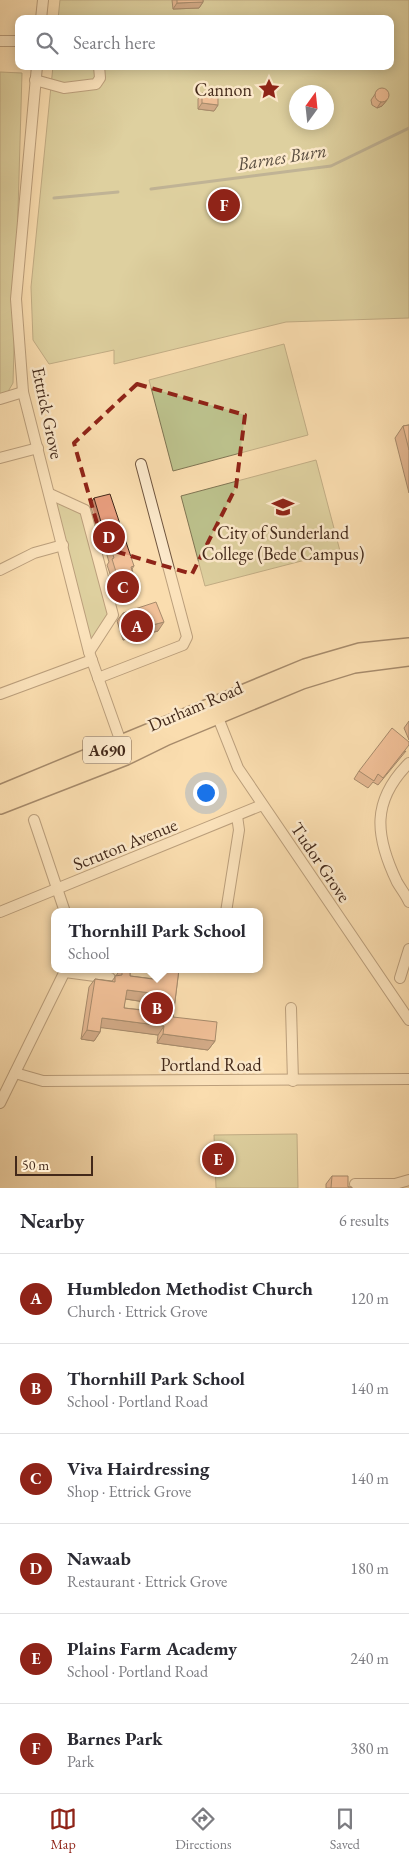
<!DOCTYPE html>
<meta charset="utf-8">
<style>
body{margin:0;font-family:"EB Garamond",serif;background:#f2f2f3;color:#2b2b33}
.compass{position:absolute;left:289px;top:85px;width:45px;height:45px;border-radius:50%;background:#fff;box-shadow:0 2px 12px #0003;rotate:15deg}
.scale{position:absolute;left:15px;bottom:12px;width:78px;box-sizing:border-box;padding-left:5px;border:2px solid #43291a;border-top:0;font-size:14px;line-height:18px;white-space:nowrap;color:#43291a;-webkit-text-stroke:4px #fce9cb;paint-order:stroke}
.you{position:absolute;left:205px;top:792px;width:18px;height:18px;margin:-12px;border:4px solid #fff;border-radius:50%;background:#1a73e8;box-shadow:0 0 0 8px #1a73e833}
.badge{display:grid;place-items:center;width:32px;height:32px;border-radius:50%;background:#8f2418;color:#fff;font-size:16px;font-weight:700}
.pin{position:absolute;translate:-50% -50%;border:2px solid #fff;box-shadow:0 1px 5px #0006}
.popup{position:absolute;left:51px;top:908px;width:212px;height:65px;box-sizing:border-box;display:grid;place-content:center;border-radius:10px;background:#fff;filter:drop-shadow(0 1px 4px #0005);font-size:16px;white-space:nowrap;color:#7c7c81}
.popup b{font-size:19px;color:#2b2b33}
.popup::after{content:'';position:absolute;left:50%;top:100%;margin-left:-10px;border:10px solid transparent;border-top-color:#fff}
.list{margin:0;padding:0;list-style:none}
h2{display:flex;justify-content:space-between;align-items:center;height:65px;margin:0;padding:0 20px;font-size:21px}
h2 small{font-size:16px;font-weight:400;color:#7c7c81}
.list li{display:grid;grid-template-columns:32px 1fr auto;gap:15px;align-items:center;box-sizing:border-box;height:90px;padding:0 20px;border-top:1px solid #e1e1e2}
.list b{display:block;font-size:19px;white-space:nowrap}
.list p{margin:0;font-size:16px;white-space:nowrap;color:#7c7c81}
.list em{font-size:16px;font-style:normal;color:#7c7c81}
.icon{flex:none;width:28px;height:28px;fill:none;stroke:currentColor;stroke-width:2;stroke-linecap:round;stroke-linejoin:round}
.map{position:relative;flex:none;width:409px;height:1188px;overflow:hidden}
.search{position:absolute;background:#fff;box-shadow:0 2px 12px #0003;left:15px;right:15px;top:15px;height:55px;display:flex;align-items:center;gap:12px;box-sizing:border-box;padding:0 18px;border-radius:10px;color:#7c7c81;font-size:19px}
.sheet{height:605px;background:#fff}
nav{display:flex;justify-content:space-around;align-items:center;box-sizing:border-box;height:70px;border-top:1px solid #e1e1e2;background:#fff;font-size:14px;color:#7c7c81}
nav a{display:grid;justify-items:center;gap:2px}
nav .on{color:#8f2418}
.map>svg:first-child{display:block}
.green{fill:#bcc18c;stroke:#807553;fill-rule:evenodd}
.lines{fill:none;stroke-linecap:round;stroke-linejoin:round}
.stream{stroke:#7a8175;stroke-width:3}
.minor-casing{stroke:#71563f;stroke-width:12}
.highway-casing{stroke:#43291a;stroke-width:18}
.minor{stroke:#fce9cb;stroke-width:10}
.highway{stroke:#faddaf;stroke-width:15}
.wall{fill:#c7876c;stroke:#43291a;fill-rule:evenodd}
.shaded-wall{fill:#a26e58;stroke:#43291a}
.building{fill:#e79d7d;stroke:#43291a;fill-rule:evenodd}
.marked{fill:none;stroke:#8f2418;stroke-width:4;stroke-dasharray:10 6;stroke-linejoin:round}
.labels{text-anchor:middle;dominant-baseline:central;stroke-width:5;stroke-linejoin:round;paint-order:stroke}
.shield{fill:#fce9cb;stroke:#7a634f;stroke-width:1}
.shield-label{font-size:16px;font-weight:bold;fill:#43291a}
.poi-label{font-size:18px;fill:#43291a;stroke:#fce9cb;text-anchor:end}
.street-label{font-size:18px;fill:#43291a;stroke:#fce9cb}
.water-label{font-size:19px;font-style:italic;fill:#5a4e40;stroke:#fce9cb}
</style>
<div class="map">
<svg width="409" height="1188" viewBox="0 0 409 1188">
<rect width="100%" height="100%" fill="#faddaf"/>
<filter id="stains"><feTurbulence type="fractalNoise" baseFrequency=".004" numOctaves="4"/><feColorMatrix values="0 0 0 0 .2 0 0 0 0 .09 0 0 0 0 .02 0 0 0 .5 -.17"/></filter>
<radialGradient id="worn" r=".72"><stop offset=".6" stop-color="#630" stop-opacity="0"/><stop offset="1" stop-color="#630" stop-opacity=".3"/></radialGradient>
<g class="green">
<path d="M 60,0 L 409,0 L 409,318 L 286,322 L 114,364 L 114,350 L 49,364 L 33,340 L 31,287 L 53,66 L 390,66 L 390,19 L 58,19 ZM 296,92 L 326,92 L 326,122 L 296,122 Z"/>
<path d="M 0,72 L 22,73 L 13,383 L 6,395 L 0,397 Z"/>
<path d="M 284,344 L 308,435 L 173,471 L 149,380 Z"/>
<path d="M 316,460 L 340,551 L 205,586 L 181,496 Z"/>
<path d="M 50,494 L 85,510 L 113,615 L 89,652 Z"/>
<path d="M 297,1134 L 298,1188 L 216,1188 L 214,1135 Z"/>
</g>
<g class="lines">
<g class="stream">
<path d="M 151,189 L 331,166 L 409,128"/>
<path d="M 54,198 L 118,192"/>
</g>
<g class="minor-casing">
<g id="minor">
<path d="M 41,19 L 43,0"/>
<path d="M 0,41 L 19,41"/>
<path d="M 37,66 L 16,299 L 23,392 L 89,652 L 123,748"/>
<path d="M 35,80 L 64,88 L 96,84 L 100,78 L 99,66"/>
<path d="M 0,399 L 23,392"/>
<path d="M 0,458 L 38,448"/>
<path d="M 50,494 L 85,510 L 113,615 L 89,652"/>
<path d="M 0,570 L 34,553 L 63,545"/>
<path d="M 98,678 L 183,645 L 187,637 L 141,464"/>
<path d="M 0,694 L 92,660"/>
<path d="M 215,710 L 238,768 L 409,1020"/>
<path d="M 409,763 C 371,801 375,836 397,882 C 401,889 406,895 409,902"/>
<path d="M 34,820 L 65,912"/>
<path d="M 0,912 L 262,805"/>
<path d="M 226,912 L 239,830 L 237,816"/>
<path d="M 65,972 L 110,978"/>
<path d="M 400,978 L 409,949"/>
<path d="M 291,1008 L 293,1081"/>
<path d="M 15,1073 L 43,1081 L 409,1079"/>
<path d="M 0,1103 L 66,969"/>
<path d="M 355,1184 L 395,1184 L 409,1180"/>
</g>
</g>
<g class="highway-casing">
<g id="highway">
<path d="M 0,793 L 305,667 L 360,651 L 409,646"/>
<path d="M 0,806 L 126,757 L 167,737 L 302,681 L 354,665 L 409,658"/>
</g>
</g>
<use href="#minor" class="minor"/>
<use href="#highway" class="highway"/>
</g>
<g class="wall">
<path d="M 172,0 L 203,0 L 203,2 L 199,8 L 173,9 Z"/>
<path d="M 378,90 L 387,100 L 382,106 L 377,108 L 372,105 L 371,100 Z"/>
<path d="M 202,93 L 218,105 L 214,111 L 198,109 L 198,99 Z"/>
<path d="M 409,425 L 409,493 L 395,438 L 403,426 Z"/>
<path d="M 94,498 L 134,566 L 132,569 L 136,584 L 132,590 L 117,594 L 107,565 L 109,562 L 104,545 L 102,545 L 90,504 Z"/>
<path d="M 123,613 L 158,631 L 123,640 L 117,621 Z"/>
<path d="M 409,721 L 409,740 L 404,728 Z"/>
<path d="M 406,751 L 378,785 L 373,782 L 368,788 L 354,779 L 359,771 Z"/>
<path d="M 121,969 L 130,969 L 130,976 L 155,979 L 156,972 L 157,969 L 179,969 L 173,1017 L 215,1041 L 208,1050 L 157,1043 L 158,1035 L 101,1027 L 100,1032 L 94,1041 L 81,1039 L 89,987 L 95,979 L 112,981 ZM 125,999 L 145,1002 L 144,1010 L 124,1008 Z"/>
<path d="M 332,1176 L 348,1187 L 352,1188 L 326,1188 L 326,1184 Z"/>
</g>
<g class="shaded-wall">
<path d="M 203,2 L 199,8 L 173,9 L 177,3 Z"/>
<path d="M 387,100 L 382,106 L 377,108 L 381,102 Z"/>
<path d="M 202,103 L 218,105 L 214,111 L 198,109 Z"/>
<path d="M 106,539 L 108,539 L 104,545 L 102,545 Z"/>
<path d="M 136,584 L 132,590 L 117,594 L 121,588 Z"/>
<path d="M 164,622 L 158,631 L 123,640 L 129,631 Z"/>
<path d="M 127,990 L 151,993 L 145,1002 L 120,998 Z"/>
<path d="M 102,1018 L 164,1026 L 158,1035 L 96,1027 Z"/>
<path d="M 87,1030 L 100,1032 L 94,1041 L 81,1039 Z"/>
<path d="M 163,1034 L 215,1041 L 208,1050 L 157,1043 Z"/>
</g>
<g class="building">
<path d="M 177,0 L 203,0 L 203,2 L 177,3 Z"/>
<circle cx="382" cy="95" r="7"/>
<path d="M 202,93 L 218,94 L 218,105 L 202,103 Z"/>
<path d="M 409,425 L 409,450 L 403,426 Z"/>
<path d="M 110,494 L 134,566 L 131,567 L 136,584 L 121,588 L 112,559 L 114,558 L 108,539 L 106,539 L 94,498 Z"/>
<path d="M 156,602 L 164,622 L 129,631 L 123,613 Z"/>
<path d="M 392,728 L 409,742 L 409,745 L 383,778 L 378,774 L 374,781 L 359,771 Z"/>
<path d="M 122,969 L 130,969 L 130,976 L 160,980 L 161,969 L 179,969 L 173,1017 L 217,1022 L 215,1041 L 163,1034 L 164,1026 L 102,1018 L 100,1032 L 87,1030 L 95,979 L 115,982 L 115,976 L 122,975 ZM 127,990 L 151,993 L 149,1011 L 124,1008 Z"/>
<path d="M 332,1176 L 348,1176 L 348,1187 L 352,1187 L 352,1188 L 331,1188 Z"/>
</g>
<path d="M0 0H409V1188H0ZM 137,384 L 245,415 L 236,487 L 192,574 L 104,548 L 74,443 Z" fill="#faddaf" fill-opacity=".55" fill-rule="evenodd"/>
<path class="marked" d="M 137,384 L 245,415 L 236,487 L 192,574 L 104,548 L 74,443 Z"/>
<defs>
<g id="sight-bare" transform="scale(1.725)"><path d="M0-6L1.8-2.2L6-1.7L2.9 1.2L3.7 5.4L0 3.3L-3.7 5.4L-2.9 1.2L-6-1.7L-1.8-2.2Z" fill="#8f2418" stroke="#fce9cb" stroke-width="2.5" paint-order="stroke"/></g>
<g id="university-bare" transform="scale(1.725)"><path d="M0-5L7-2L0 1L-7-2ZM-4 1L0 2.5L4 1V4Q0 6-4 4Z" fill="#8f2418" stroke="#fce9cb" stroke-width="2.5" paint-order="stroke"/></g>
</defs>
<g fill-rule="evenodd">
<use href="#sight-bare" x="269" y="89"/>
<use href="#university-bare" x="283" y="507"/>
</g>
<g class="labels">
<rect class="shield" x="83" y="736.5" width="48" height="27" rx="4"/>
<g class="shield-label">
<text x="107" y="750">A690</text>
</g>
<g class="poi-label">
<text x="252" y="89">Cannon</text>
<text x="283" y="532" text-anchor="middle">City of Sunderland<tspan x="283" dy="21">College (Bede Campus)</tspan></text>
</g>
<g class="street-label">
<text transform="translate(48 413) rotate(78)">Ettrick Grove</text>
<text transform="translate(195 706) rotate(-23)">Durham Road</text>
<text transform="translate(125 844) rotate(-22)">Scruton Avenue</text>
<text transform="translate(321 862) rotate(56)">Tudor Grove</text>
<text x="211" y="1064">Portland Road</text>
</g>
<g class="water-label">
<text transform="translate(282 157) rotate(-9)">Barnes Burn</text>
</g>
</g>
<rect width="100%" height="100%" filter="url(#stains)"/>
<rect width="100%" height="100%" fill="url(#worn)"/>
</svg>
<svg class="compass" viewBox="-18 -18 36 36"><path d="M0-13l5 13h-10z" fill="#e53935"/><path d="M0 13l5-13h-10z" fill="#7c7c81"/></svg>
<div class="scale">50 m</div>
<div class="you"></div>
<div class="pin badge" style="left:137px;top:626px">A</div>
<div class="pin badge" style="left:157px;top:1008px">B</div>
<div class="popup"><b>Thornhill Park School</b>School</div>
<div class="pin badge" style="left:123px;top:587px">C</div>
<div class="pin badge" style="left:109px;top:537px">D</div>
<div class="pin badge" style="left:218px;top:1159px">E</div>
<div class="pin badge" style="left:224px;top:205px">F</div>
<div class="search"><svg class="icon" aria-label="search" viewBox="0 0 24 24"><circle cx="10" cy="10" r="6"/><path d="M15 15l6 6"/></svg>Search here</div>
</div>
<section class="sheet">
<h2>Nearby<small>6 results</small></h2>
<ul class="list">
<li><span class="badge">A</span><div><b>Humbledon Methodist Church</b><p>Church · Ettrick Grove</p></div><em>120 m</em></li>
<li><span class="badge">B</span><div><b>Thornhill Park School</b><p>School · Portland Road</p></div><em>140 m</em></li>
<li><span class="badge">C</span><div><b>Viva Hairdressing</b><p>Shop · Ettrick Grove</p></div><em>140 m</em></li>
<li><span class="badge">D</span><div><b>Nawaab</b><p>Restaurant · Ettrick Grove</p></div><em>180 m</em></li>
<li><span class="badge">E</span><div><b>Plains Farm Academy</b><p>School · Portland Road</p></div><em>240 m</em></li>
<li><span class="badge">F</span><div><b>Barnes Park</b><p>Park</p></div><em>380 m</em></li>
</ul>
</section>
<nav>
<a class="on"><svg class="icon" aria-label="map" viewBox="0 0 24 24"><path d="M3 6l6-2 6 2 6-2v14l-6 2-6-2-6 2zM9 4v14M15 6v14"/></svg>Map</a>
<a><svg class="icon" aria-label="directions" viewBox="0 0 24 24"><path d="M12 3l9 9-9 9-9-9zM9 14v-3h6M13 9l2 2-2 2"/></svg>Directions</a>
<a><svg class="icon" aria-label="saved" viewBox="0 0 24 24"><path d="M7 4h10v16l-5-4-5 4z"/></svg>Saved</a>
</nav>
